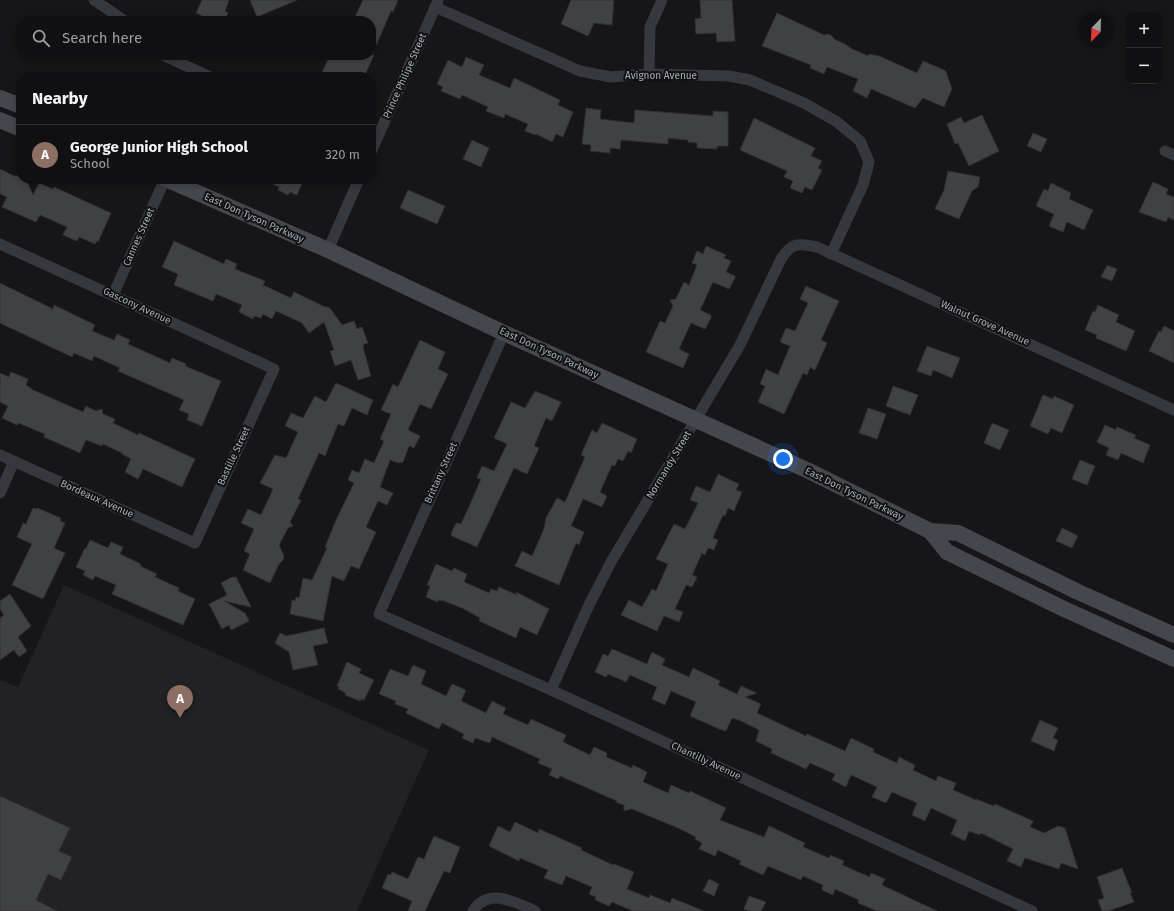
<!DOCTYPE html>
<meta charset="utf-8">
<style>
body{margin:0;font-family:"Fira Sans",sans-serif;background:#1e1e20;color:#f1f3f6}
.controls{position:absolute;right:12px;top:12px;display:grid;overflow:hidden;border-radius:8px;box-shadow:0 2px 6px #0003}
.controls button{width:36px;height:36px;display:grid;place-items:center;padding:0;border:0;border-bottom:1px solid #303032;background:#101012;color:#f1f3f6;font:20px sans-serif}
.compass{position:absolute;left:1078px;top:12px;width:36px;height:36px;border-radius:50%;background:#101012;box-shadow:0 2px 6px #0003;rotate:203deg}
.you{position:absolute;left:783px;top:459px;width:14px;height:14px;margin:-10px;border:3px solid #fff;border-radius:50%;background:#1a73e8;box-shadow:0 0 0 6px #1a73e833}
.badge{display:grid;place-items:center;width:26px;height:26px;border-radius:50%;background:#0b8043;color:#fff;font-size:13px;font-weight:700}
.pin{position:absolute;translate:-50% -33px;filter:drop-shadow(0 1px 2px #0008)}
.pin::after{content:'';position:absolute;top:21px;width:14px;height:12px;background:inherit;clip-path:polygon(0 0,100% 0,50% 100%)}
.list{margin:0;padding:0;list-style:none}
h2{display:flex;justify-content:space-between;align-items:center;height:52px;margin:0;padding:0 16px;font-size:17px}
h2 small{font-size:13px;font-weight:400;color:#9c9d9f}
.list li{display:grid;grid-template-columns:26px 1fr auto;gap:12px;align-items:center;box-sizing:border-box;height:60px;padding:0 16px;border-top:1px solid #303032}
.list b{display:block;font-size:15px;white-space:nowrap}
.list p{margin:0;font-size:13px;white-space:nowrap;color:#9c9d9f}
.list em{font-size:13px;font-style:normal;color:#9c9d9f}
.icon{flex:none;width:22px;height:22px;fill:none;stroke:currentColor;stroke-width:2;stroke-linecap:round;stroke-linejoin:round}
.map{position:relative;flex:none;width:1174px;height:911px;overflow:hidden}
.search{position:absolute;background:#101012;box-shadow:0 2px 6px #0003;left:16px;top:16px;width:360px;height:44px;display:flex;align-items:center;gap:10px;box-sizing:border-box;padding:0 14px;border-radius:16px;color:#9c9d9f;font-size:15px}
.panel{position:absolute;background:#101012;box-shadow:0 2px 6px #0003;left:16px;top:72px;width:360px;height:112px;border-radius:16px}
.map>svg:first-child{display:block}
.built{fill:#222225}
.building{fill:#404145;stroke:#303034}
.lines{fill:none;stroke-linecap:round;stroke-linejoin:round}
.minor{stroke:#37383d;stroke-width:11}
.secondary{stroke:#45474d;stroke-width:16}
.labels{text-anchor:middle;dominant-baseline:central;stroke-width:4;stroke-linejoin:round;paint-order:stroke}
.street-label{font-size:10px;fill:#a8adb8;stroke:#111113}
</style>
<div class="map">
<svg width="1174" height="911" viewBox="0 0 1174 911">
<rect width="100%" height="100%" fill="#161618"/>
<path class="built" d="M 64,585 L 429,750 L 357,911 L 0,911 L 0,680 L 18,687 Z"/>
<g class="building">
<path d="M 202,0 L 229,0 L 225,11 L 228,13 L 224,21 L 203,21 L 205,17 L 196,13 Z"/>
<path d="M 250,0 L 297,0 L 257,17 Z"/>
<path d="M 363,0 L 398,0 L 393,12 L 391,11 L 372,55 L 374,55 L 364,77 L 320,77 L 330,55 L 371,55 L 371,21 L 353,21 Z"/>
<path d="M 571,0 L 614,0 L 612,25 L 594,23 L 588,36 L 561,24 Z"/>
<path d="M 700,0 L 732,0 L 735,41 L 717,42 L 716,33 L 696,34 L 695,19 L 701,18 Z"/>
<path d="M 777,13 L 824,35 L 828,34 L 832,36 L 834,39 L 845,44 L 852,49 L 868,56 L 869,54 L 879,56 L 917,73 L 923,61 L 944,70 L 946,72 L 952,89 L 944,107 L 923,98 L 915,108 L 871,89 L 867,98 L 853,91 L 858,79 L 827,67 L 824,74 L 810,68 L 811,65 L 762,46 Z"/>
<path d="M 466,57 L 484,65 L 479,75 L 510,88 L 514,78 L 560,100 L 558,105 L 573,112 L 563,137 L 556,134 L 552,142 L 536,134 L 535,135 L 525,131 L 528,124 L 505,114 L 504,118 L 486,111 L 488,107 L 462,95 L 460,99 L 441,91 L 443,87 L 437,84 L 448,60 L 462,67 Z"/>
<path d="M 586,108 L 601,110 L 600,119 L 634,123 L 635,110 L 713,116 L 713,111 L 728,112 L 728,146 L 717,146 L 717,149 L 697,148 L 697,143 L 688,142 L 688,140 L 668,138 L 668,144 L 621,140 L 620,149 L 610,148 L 610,153 L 590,151 L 591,145 L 582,144 Z"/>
<path d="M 982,115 L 999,151 L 969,166 L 958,143 L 955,144 L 947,124 L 961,117 L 964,123 Z"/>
<path d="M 754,118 L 815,148 L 811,156 L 822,161 L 818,168 L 822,170 L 812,190 L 805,187 L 802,193 L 790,188 L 793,181 L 784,177 L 787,171 L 740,150 Z"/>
<path d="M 1033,133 L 1047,139 L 1041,152 L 1027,146 Z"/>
<path d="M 472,140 L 489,148 L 481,167 L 463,159 Z"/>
<path d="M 0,169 L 14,176 L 21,176 L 21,179 L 26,179 L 33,195 L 39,183 L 53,189 L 54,187 L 111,213 L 98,242 L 96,241 L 95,244 L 79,237 L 77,241 L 63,235 L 67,227 L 40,215 L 36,222 L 2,207 L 7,197 L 0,194 Z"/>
<path d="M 948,171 L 980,177 L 978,187 L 972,191 L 959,219 L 935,209 L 944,190 Z"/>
<path d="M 262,179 L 304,179 L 297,195 L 290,192 L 288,195 L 278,190 L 279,187 Z"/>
<path d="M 1153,182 L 1168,189 L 1166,194 L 1174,197 L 1174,220 L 1168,217 L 1166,222 L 1139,212 Z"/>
<path d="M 1051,183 L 1071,193 L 1069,199 L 1093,210 L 1084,230 L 1067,222 L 1063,232 L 1049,226 L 1054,214 L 1036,206 L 1044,189 L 1048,191 Z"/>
<path d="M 408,190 L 445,206 L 437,224 L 400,208 Z"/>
<path d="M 174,241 L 224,264 L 226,259 L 237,264 L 235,269 L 265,281 L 263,285 L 291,298 L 294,292 L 323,306 L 330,308 L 342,325 L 354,321 L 357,329 L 362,327 L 368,343 L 364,344 L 363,347 L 371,376 L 358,380 L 351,360 L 335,366 L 330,351 L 334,350 L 324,322 L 309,333 L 302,323 L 276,311 L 272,319 L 263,314 L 261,318 L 254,316 L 253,319 L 239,312 L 242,305 L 216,294 L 213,301 L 174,285 L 178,274 L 162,267 Z"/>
<path d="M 706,246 L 726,255 L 724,258 L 731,261 L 726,272 L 735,276 L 735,278 L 729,289 L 713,282 L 700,310 L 711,315 L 711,318 L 705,329 L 691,323 L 679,349 L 689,354 L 683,368 L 646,352 L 660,321 L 665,323 L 673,306 L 670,300 L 676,299 L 684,282 L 689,285 L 697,265 L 692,263 L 697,251 L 703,254 Z"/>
<path d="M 1107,265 L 1117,269 L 1112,281 L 1101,277 Z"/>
<path d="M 0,283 L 53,309 L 54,305 L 89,322 L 95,325 L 92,331 L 114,340 L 117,334 L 130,340 L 128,344 L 170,363 L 172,358 L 186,364 L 185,366 L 221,381 L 202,426 L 187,420 L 189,414 L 179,410 L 184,400 L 118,371 L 120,368 L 94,356 L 92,361 L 74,353 L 72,357 L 0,323 Z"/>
<path d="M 806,286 L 839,301 L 821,340 L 827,343 L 815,370 L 810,367 L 807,375 L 803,373 L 784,414 L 758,402 L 765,386 L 760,384 L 766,369 L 778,375 L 790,346 L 780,342 L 786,328 L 795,331 L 808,303 L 800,299 Z"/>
<path d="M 1098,305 L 1119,315 L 1116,322 L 1135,331 L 1126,351 L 1096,338 L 1097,335 L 1085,330 L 1093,311 L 1095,312 Z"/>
<path d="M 1164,326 L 1174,331 L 1174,363 L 1149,351 L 1159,331 L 1161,332 Z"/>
<path d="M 420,340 L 445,352 L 438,369 L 448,374 L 431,409 L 420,404 L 408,430 L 420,436 L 414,448 L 409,446 L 403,462 L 398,463 L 390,460 L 380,487 L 393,493 L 387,505 L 378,501 L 366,527 L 376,532 L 359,569 L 351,566 L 344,581 L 332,576 L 323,621 L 290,614 L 292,600 L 295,601 L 296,597 L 299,598 L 303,578 L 312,580 L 327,548 L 325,547 L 336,520 L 354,483 L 348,480 L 352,470 L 359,473 L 365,459 L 374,463 L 384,441 L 380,439 L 391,414 L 381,410 L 393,384 L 398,387 Z"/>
<path d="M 927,346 L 960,358 L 952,378 L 933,370 L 931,376 L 917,371 Z"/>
<path d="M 11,372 L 28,379 L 26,385 L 33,390 L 83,412 L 86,406 L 96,411 L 102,409 L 103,414 L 115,419 L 113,423 L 138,435 L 139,433 L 195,459 L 182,487 L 143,469 L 138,479 L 125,472 L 131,459 L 122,454 L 122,453 L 103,444 L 102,446 L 86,440 L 80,453 L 44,437 L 45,434 L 18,423 L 17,425 L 2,418 L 8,406 L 0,402 L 0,373 L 9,377 Z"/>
<path d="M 336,383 L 373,400 L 367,415 L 352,408 L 344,426 L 338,424 L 325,456 L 319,453 L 298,499 L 301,500 L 290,522 L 293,526 L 288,528 L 279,545 L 284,556 L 283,560 L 279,564 L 270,583 L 243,570 L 250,554 L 244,551 L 254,529 L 241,523 L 248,509 L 261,515 L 273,489 L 260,483 L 275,455 L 286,458 L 298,432 L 285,426 L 291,413 L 303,418 L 315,396 L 326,402 Z"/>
<path d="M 893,386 L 918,395 L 910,415 L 886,406 Z"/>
<path d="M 535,391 L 561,402 L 552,421 L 546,418 L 534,446 L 539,448 L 527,474 L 514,468 L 477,547 L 452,536 L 451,534 L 456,523 L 461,524 L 468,509 L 481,479 L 477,478 L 482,466 L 494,471 L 507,444 L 494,438 L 511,402 L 525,408 Z"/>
<path d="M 1043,395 L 1053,399 L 1054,396 L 1074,405 L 1062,433 L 1051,428 L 1048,434 L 1030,426 Z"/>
<path d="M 868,408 L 886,414 L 877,439 L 859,433 Z"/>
<path d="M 602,423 L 637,439 L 631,453 L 628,451 L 623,461 L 618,459 L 615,466 L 612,465 L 600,492 L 607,496 L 602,507 L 583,499 L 571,526 L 584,532 L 579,545 L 576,543 L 559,585 L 515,566 L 522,551 L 532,556 L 544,529 L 546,518 L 557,498 L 565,502 L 585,457 L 581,455 L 592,430 L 597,433 Z"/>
<path d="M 992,423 L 1009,430 L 1000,450 L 984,443 Z"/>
<path d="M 1105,425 L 1116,430 L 1117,427 L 1136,435 L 1134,438 L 1150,445 L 1143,463 L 1121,453 L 1118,460 L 1106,455 L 1109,448 L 1097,442 Z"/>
<path d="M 1080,460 L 1095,466 L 1087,485 L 1072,479 Z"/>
<path d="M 718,474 L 739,484 L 736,490 L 742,492 L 734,511 L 728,508 L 725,516 L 723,515 L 714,535 L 713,538 L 718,540 L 714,550 L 708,548 L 705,555 L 702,553 L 692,575 L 697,577 L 692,587 L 686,585 L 675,609 L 683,612 L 679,622 L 664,616 L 657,631 L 621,615 L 629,600 L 642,607 L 652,589 L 656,591 L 668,564 L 656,559 L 674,524 L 685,529 L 698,503 L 690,500 L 696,486 L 710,492 Z"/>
<path d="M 33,508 L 36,509 L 37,508 L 61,518 L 60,521 L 65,523 L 54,548 L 65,553 L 43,599 L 12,585 L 32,544 L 17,537 L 23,523 L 26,524 Z"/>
<path d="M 1062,528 L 1078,536 L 1072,548 L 1056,541 Z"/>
<path d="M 90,540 L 108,548 L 111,542 L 123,547 L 120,554 L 141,564 L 140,566 L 157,574 L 155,577 L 179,588 L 178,591 L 195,599 L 183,625 L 112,594 L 116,585 L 95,576 L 93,580 L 83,575 L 85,571 L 76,567 L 85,548 L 86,549 Z"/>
<path d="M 436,564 L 452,571 L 454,568 L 467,574 L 464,582 L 489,593 L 491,589 L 497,591 L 499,587 L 517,595 L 516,592 L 549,609 L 537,635 L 520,627 L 516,638 L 479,621 L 480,618 L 464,609 L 442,600 L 441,601 L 438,600 L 438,602 L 426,597 L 430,586 L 427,585 Z"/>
<path d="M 232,577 L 236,577 L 251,607 L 224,601 L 245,613 L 249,621 L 231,630 L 229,625 L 222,629 L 209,604 L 227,595 L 221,583 Z"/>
<path d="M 10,594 L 31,626 L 18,637 L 27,651 L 19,657 L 14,650 L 0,660 L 0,618 L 4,615 L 0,609 L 0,601 Z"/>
<path d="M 324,628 L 328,643 L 313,646 L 318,665 L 293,670 L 289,652 L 275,643 L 280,633 L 286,636 Z"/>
<path d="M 612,649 L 647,664 L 652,652 L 665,659 L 662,665 L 689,677 L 693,668 L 720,681 L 718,685 L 737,694 L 741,686 L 757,693 L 745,697 L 761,704 L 757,713 L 806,736 L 807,734 L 845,751 L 851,738 L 874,749 L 873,752 L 897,763 L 899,757 L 915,765 L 913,770 L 936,781 L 938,776 L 956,783 L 953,790 L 976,800 L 976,799 L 994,806 L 995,804 L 1033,821 L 1030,827 L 1044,833 L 1058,826 L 1065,828 L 1078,869 L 1061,863 L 1059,869 L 1025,858 L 1021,867 L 1007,861 L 1013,849 L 981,833 L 980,835 L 969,831 L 965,841 L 951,834 L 957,820 L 931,808 L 925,821 L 912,815 L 917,803 L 892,792 L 886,803 L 872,797 L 877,787 L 851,775 L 846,787 L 832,780 L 835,774 L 810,763 L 806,769 L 771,753 L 772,749 L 756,741 L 759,730 L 739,720 L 732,718 L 726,731 L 719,729 L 690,716 L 696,702 L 671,691 L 665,705 L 652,699 L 657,687 L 630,675 L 626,682 L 608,674 L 606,677 L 595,672 L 603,654 L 608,656 Z"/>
<path d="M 347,662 L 361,669 L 359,673 L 374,680 L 364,700 L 361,699 L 360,701 L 345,695 L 346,693 L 338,689 L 339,687 L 337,686 Z"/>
<path d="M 413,665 L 426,671 L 421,684 L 446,696 L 452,684 L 466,690 L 461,701 L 486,713 L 492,701 L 506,708 L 503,714 L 528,725 L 531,719 L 566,735 L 563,742 L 590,755 L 594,747 L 607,753 L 606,757 L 632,768 L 633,765 L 647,772 L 643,782 L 668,793 L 671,785 L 689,793 L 690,791 L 726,808 L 720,820 L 764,837 L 769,826 L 805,843 L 803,847 L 829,858 L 830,855 L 844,861 L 842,865 L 870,877 L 871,873 L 885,879 L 882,885 L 937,911 L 877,911 L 858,903 L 859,900 L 835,889 L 833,895 L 822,890 L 823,885 L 803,876 L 801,880 L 768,866 L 763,875 L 739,864 L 741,861 L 718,850 L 715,856 L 699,849 L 702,843 L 695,839 L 696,837 L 678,828 L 632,809 L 624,811 L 624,805 L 616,802 L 617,801 L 560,776 L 558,779 L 549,775 L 552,769 L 538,763 L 540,759 L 492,737 L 490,743 L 475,738 L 473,743 L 462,738 L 464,734 L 442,723 L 439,729 L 406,713 L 408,709 L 395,704 L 396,701 L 379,694 L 390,669 L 408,676 Z"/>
<path d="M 1040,720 L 1058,728 L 1053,738 L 1058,740 L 1054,751 L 1031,741 Z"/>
<path d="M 0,796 L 70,828 L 59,851 L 72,857 L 61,880 L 48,874 L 36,900 L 57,911 L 0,911 Z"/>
<path d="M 515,822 L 538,833 L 539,829 L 582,848 L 581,850 L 613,865 L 614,864 L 634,872 L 627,889 L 649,898 L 650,895 L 670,903 L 672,898 L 704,911 L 633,911 L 612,902 L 609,906 L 595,900 L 596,897 L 589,894 L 592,887 L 566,876 L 562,885 L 544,878 L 548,870 L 520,858 L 519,861 L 489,846 L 498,826 L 510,832 Z"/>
<path d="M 434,836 L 460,847 L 450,873 L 444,871 L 425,911 L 408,911 L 412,901 L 382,888 L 388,874 L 391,875 L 392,872 L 408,879 L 418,857 L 424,859 Z"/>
<path d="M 1122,868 L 1132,893 L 1130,893 L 1134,902 L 1108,911 L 1102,911 L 1098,900 L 1104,898 L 1097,877 Z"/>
<path d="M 709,879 L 719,884 L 714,896 L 703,891 Z"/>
<path d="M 749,896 L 766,902 L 761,911 L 750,911 L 744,909 Z"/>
</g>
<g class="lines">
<g class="minor">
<path d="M 94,0 L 125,21"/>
<path d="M 435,7 L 580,71 L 611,77 L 649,74 L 729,76 L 750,80 L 804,103 L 837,122 L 860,141 L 869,162 L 863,185 L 831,254"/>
<path d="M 163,55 L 210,77"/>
<path d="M 649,74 L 650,27 L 662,0"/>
<path d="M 1165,151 L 1174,155"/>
<path d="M 371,152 L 438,1"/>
<path d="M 0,244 L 274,369 L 195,543 L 0,455"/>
<path d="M 328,250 L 359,179"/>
<path d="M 113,295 L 165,179"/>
<path d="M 504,333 L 379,614 L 551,690 L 1032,911"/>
<path d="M 0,493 L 14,461"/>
<path d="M 551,690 L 589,605 L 611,562 L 740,345 L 781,259 C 792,242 798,243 817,247 L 1174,410"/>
<path d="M 473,911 C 488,887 515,902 535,911"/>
</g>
<g class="secondary">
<path d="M 0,98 L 21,106"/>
<path d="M 0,120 L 21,129"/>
<path d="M 166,179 L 328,250 L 504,333 L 809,471 L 930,531 L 958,533 L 1076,591 L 1174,635"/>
<path d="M 930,531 L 947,552 L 1064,609 L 1174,659"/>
</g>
</g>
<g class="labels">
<g class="street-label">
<text transform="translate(405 76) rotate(-66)">Prince Philipe Street</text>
<text x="661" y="76">Avignon Avenue</text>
<text transform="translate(254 218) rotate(24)">East Don Tyson Parkway</text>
<text transform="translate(139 237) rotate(-66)">Cannes Street</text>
<text transform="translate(137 306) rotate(25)">Gascony Avenue</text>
<text transform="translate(985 323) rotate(24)">Walnut Grove Avenue</text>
<text transform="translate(549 353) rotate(25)">East Don Tyson Parkway</text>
<text transform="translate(234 456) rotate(-65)">Bastille Street</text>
<text transform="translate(669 465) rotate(-59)">Normandy Street</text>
<text transform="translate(441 473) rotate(-66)">Brittany Street</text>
<text transform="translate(854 494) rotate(26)">East Don Tyson Parkway</text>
<text transform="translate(97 499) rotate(24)">Bordeaux Avenue</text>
<text transform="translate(706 761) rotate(25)">Chantilly Avenue</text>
</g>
</g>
</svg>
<div class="controls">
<button>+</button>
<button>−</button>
</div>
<svg class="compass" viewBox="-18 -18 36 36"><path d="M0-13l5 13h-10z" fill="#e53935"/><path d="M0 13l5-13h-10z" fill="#9c9d9f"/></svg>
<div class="you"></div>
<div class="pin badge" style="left:180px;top:718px;background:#8d6e63">A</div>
<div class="search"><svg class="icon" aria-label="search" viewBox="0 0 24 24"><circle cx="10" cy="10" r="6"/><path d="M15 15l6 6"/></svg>Search here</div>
<section class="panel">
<h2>Nearby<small></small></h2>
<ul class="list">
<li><span class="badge" style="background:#8d6e63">A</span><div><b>George Junior High School</b><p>School</p></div><em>320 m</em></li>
</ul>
</section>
</div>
